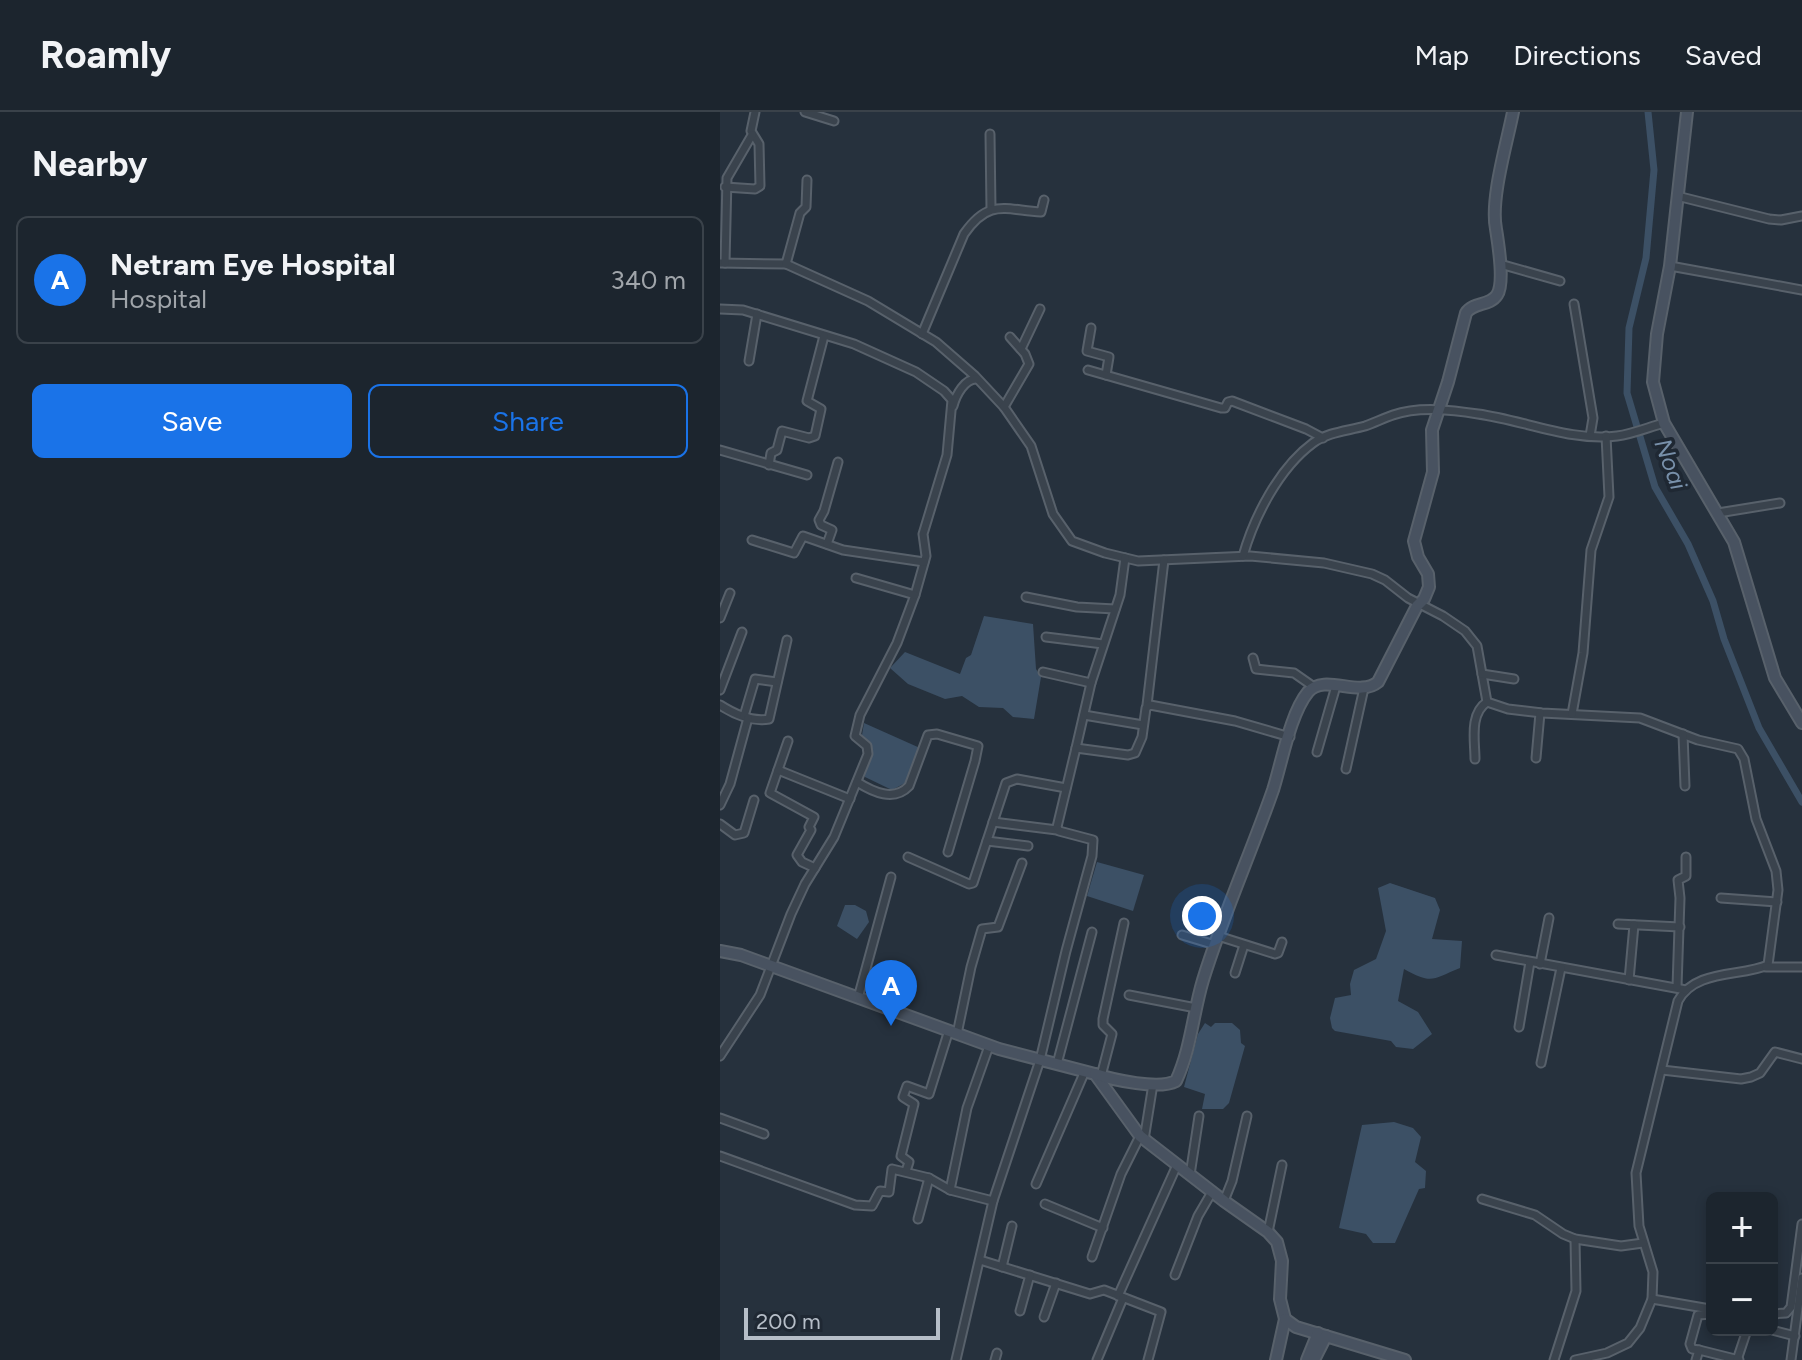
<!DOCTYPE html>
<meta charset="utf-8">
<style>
body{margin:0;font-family:Figtree,sans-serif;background:#29313a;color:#f1f3f6}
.controls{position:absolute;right:24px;bottom:24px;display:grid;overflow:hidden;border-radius:12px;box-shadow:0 4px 12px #0003}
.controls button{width:72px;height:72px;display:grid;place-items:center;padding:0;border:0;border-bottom:2px solid #3a424a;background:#1c252e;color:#f1f3f6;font:40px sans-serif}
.scale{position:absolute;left:24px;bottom:20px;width:196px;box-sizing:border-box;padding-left:8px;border:4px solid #b6bec8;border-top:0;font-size:22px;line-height:28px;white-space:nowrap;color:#b6bec8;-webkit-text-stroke:6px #1f2833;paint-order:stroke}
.you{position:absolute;left:482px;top:804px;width:28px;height:28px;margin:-20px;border:6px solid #fff;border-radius:50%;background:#1a73e8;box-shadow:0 0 0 12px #1a73e833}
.badge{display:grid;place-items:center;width:52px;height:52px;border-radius:50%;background:#1a73e8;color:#fff;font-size:26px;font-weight:700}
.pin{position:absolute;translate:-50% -66px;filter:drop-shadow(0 2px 4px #0008)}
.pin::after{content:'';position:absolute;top:42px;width:28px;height:24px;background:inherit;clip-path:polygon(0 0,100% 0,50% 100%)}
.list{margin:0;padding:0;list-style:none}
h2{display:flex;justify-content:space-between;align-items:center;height:104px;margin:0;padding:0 32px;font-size:34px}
h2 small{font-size:26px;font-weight:400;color:#a0a5aa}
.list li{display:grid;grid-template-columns:52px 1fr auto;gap:24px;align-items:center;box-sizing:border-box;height:128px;margin:0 16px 16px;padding:0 16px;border:2px solid #3a424a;border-radius:12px}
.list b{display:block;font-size:30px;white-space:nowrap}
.list p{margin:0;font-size:26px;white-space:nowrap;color:#a0a5aa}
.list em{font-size:26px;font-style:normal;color:#a0a5aa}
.actions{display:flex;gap:16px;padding:24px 32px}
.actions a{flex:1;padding:18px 0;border:2px solid #1a73e8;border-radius:12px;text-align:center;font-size:28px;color:#1a73e8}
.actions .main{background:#1a73e8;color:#fff}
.map{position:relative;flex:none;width:1082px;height:1248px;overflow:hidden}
header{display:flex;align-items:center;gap:48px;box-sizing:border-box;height:112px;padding:0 40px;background:#1c252e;border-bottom:2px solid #3a424a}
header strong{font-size:38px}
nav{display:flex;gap:44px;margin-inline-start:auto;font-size:28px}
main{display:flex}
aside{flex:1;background:#1c252e}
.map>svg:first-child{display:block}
.water{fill:#3c5065}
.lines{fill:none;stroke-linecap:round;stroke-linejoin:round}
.canal{stroke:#3c5065;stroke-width:7}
.street-casing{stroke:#58616b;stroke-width:11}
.secondary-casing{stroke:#58616b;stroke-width:14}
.street{stroke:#3a434d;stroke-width:7}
.secondary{stroke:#485260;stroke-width:10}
.labels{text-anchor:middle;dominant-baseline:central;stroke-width:7;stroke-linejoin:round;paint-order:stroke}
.water-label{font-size:24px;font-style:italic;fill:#7890aa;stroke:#1f2833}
</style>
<header>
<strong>Roamly</strong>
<nav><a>Map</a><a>Directions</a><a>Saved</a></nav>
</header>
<main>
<aside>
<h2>Nearby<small></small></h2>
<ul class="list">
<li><span class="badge">A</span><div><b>Netram Eye Hospital</b><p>Hospital</p></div><em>340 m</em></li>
</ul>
<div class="actions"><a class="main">Save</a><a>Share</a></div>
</aside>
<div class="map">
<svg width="1082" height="1248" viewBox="0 0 1082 1248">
<rect width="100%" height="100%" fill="#26313d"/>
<g class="water">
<path d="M 264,504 L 313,512 L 316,557 L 321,565 L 314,607 L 293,605 L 283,596 L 259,595 L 242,584 L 225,587 L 188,572 L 170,556 L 185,540 L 240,562 L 246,546 L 251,543 Z"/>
<path d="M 144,611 L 200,636 L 185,671 L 172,678 L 145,665 L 141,656 L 147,636 L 141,629 Z"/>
<path d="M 377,750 L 424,763 L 413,799 L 367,784 Z"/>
<path d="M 670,771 L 715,786 L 720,798 L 712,827 L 742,829 L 740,856 C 712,867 713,873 684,857 L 678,889 L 698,900 L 712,922 L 693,937 L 676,935 L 671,929 L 615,919 L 612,916 L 610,906 L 615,886 L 631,883 L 630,872 L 634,858 L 656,847 L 666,819 L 658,776 Z"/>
<path d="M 125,793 L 135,793 L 146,799 L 149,810 L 137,827 L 117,814 Z"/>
<path d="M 485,911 L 491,915 L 495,911 L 512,911 L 520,918 L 521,931 L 525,934 L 509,991 L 503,997 L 482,997 L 485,982 L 464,975 L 478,922 Z"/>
<path d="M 674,1010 L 693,1016 L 701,1025 L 695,1050 L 706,1059 L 705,1076 L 699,1077 L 675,1131 L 653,1131 L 646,1122 L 619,1116 L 642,1013 Z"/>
</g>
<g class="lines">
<path class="canal" d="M 928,0 L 934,58 L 926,146 L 909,216 L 907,281 L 935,375 L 968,432 L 993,489 L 1004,527 L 1039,616 L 1082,690"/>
<g class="street-casing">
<g id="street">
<path d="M 85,0 L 114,9"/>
<path d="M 270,22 L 271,97"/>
<path d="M 5,75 L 35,77 L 40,74 L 39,32 L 31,19 L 35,0"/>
<path d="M 957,84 L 1049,107 L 1061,108 L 1082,104"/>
<path d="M 0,151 L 66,152 L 148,189 L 216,230 L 255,264 L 284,295 L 311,334 L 333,402 L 352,429 L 385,441 L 418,449 L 530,444 L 604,451 L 652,462 L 665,468 L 688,486 L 723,504 L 745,519 L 757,534 L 767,590 L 788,597 L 822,601 L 920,606 L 978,628 L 1018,637 L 1024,647 L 1036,707 L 1056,759 L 1058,778 L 1048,853 C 1021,865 975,857 958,889 L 916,1061 L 919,1114 L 933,1160 L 932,1187 L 920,1216 L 908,1231 L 887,1241 L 855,1248"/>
<path d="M 5,151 L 7,66 L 32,23"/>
<path d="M 66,152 L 80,101 L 86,95 L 87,68"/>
<path d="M 780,152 L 840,169"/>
<path d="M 950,154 L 1082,178"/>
<path d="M 854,192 L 873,306 L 870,324"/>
<path d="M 0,197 L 23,198 L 134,232 L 196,260 L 224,279 L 232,288 L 227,343 L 203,422 L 206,444 L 195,483 L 177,531 L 140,603 L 135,624 L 147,634 L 148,642 L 114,725 L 85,772 L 71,802 L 40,883 L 0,944"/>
<path d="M 371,216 L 367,239 L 389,245 L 386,263"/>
<path d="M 202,222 L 244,122 C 269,86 285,98 321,100 L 324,88"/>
<path d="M 301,237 L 320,197"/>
<path d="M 29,249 L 37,202"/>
<path d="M 368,258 L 501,296 L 505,296 L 508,290 L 512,289 L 586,317 L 603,326"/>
<path d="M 233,294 C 236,283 245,266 257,267"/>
<path d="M 284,295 L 309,252 L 305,242 L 290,225"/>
<path d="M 0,338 L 87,363"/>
<path d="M 49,353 L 51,341 L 57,338 L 62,319 L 89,326 L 95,324 L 101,297 L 87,289 L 104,224"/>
<path d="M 998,401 L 1060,391"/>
<path d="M 32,428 L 74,441 L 83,424 L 123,438 L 204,450"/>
<path d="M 107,432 L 112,418 L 101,413 L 99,408 L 104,399 L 118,350"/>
<path d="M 523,444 C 534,405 559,356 593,331 C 608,320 627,319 645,314 C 654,311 664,306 673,303 C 699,294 732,298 758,302 C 803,308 852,330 897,324 C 913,322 929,315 944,311"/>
<path d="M 136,466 L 195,483"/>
<path d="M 306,485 L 357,495 L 395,497"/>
<path d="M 0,506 L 10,481"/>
<path d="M 326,525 L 383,532"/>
<path d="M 533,546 L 536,557 L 574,561 L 594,575"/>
<path d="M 323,560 L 371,571"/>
<path d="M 762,562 L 794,567"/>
<path d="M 0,578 L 22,520"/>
<path d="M 0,593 C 14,602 33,610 49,607 L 67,528"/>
<path d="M 427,593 L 444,448"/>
<path d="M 852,602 L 863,541 L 871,438 L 889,385 L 886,324"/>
<path d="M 364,603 L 423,613"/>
<path d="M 24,604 L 35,567 L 57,570"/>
<path d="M 963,622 L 965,674"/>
<path d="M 68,629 L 50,681 L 94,705 L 89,715 L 91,718 L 77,743 L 82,750 L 95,756"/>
<path d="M 356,636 L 371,571 L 400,483 L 405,446"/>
<path d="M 597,640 L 616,574"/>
<path d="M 816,646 L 820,601"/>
<path d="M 755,647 C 755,629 749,602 767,590"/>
<path d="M 626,657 L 644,576"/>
<path d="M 58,658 L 130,687"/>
<path d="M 137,670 C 153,680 174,690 189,674 L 208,623 L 217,622 L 258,634 L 255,649 L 228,740"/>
<path d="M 0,693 L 10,672 L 28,606"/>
<path d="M 273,710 L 337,718"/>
<path d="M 0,712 L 15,723 L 24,721 L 34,688"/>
<path d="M 267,729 L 308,734"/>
<path d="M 188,745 L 249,772 L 253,771 L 286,671 L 297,667 L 346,676"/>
<path d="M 1001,786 L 1057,790"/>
<path d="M 898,812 L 960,815"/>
<path d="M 462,823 L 495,833"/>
<path d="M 498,824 L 555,842 L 558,841 L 562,830"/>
<path d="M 776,843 L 966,878"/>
<path d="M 820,852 L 829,806"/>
<path d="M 1046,855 L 1082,855"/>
<path d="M 515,861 L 524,833"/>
<path d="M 909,868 L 914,813"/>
<path d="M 957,875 L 960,786 L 958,768 L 966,764 L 966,745"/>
<path d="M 409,883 L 476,896"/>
<path d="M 138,886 L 171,765"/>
<path d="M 799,915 L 810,850"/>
<path d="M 237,922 L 251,855 L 262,817 L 278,815 L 302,751"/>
<path d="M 269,934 L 247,996 L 230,1078 L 273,1089"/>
<path d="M 821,951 L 841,856"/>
<path d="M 337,952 L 372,820"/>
<path d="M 942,958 L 1021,967 L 1031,965 L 1040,961 L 1055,940 L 1082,947"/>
<path d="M 381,964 L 392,922 L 383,913 L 383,907 L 404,811"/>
<path d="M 0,1006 L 44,1022"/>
<path d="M 424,1028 L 433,972"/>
<path d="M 0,1044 L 135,1093 L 152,1094 L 160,1079 L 169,1080 L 172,1057 L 209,1066 L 230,1078"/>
<path d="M 186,1059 L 189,1050 L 181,1044 L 194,992 L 183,985 L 187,974 L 209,982 L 229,918"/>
<path d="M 470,1063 L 479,1004"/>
<path d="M 316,1072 L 365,959"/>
<path d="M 762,1087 L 815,1103 L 843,1122 L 855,1127 L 901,1134 L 923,1131"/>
<path d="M 504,1089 L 512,1069 L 527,1004"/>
<path d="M 325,1092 L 383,1116"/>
<path d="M 198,1107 L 209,1066"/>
<path d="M 548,1120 L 562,1053"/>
<path d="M 372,1145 L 401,1062 L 420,1024"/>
<path d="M 260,1148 L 370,1182 L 384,1178 L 441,1200 L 428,1248"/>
<path d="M 282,1155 L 292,1114"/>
<path d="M 455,1163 L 478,1104 L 492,1080"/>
<path d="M 398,1184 L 457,1053"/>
<path d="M 932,1187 L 990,1197"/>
<path d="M 300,1199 L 310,1163"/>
<path d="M 1052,1202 L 1066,1201 L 1071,1195 L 1082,1112"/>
<path d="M 324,1205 L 336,1171"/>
<path d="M 1052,1218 L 1075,1224"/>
<path d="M 979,1238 L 1019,1248"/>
<path d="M 236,1248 L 273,1089 L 320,948 L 346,839 L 372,744 L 373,728 L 339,719 L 337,715 L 356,636 L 408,643 L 415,641 L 422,625 L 426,596 L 430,593 L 515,609 L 570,625"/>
<path d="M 275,1248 L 277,1241"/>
<path d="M 377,1248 L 403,1186"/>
<path d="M 834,1248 L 856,1179 L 855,1127"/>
<path d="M 976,1248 L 979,1238 L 972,1237 L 970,1232 L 978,1203 L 992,1202"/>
<path d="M 1017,1248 L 1027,1218"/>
<path d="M 1071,1248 L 1082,1166"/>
</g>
</g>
<g class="secondary-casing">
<g id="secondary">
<path d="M 967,0 L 950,154 L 937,222 L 933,270 L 944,311 L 1014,430 L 1055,566 L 1082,611"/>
<path d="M 0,839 L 21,843 L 279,937 L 375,962 L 420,1024 L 504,1089 L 548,1120 L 557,1130 L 562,1149 L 560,1187 L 565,1207 L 556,1248"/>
<path d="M 375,962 C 394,968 439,978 456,969 C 471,937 473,901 483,868 C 503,803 531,741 553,678 C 562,650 570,602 588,580 C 605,561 639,586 658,570 L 697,494 L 704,487 L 709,475 L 708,462 L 698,445 L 694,429 L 713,360 L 712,318 L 728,270 L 746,201 C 753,190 770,194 777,183 C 785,171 778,130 776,117 C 770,87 787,31 793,0"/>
<path d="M 565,1207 L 576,1215 L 685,1248"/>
<path d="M 587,1248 L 598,1221"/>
<path d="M 594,1248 L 606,1224"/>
</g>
</g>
<use href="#street" class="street"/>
<use href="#secondary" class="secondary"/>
</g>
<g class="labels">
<g class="water-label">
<text transform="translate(951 352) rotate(70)">Noai</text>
</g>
</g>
</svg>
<div class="controls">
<button>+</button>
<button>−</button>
</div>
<div class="scale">200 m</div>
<div class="you"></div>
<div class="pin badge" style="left:171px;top:914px">A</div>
</div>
</main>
